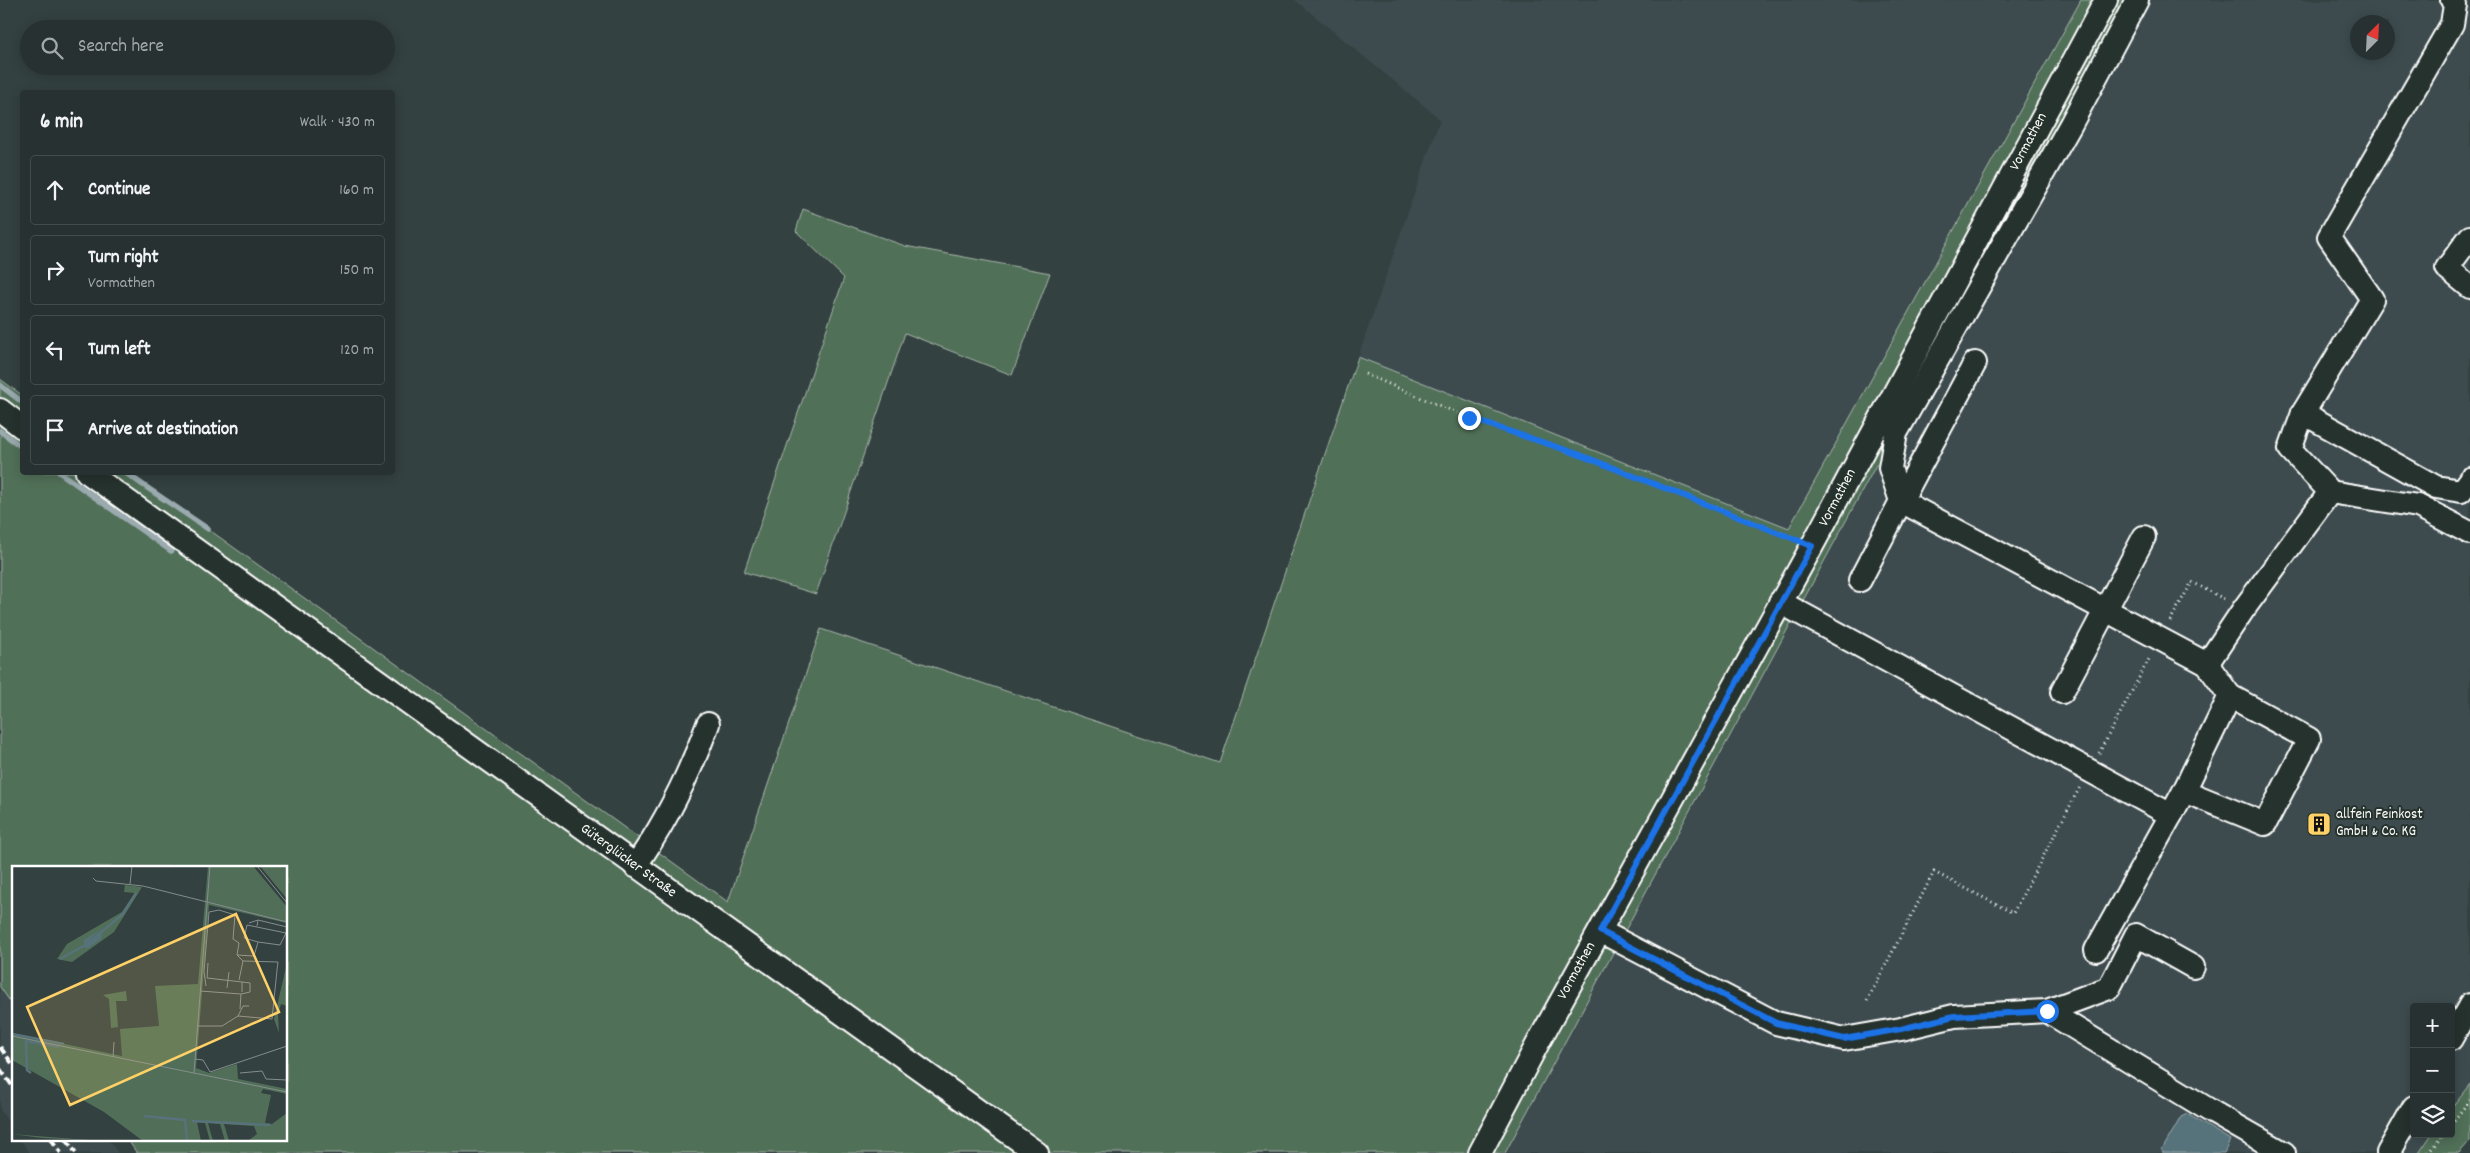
<!DOCTYPE html>
<meta charset="utf-8">
<style>
body{margin:0;font-family:Dekko,sans-serif;background:#333d3d;color:#f1f3f6}
.controls{position:absolute;right:15px;bottom:15px;display:grid;overflow:hidden;border-radius:5px;box-shadow:0 2px 12px #0003}
.controls button{width:45px;height:45px;display:grid;place-items:center;padding:0;border:0;border-bottom:1px solid #434c4d;background:#273131;color:#f1f3f6;font:25px sans-serif}
.compass{position:absolute;left:2350px;top:15px;width:45px;height:45px;border-radius:50%;background:#273131;box-shadow:0 2px 12px #0003;rotate:24deg}
.stop{position:absolute;width:15px;height:15px;margin:-11px;border:4px solid #1a73e8;border-radius:50%;background:#fff}
.stop.end{background:#1a73e8;border-color:#fff;box-shadow:0 1px 5px #0008}
.list{margin:0;padding:0;list-style:none}
h2{display:flex;justify-content:space-between;align-items:center;height:65px;margin:0;padding:0 20px;font-size:21px}
h2 small{font-size:16px;font-weight:400;color:#a4a9ab}
.list li{display:grid;grid-template-columns:32px 1fr auto;gap:15px;align-items:center;box-sizing:border-box;height:70px;margin:0 10px 10px;padding:0 10px;border:1px solid #434c4d;border-radius:5px}
.list b{display:block;font-size:19px;white-space:nowrap}
.list p{margin:0;font-size:16px;white-space:nowrap;color:#a4a9ab}
.list em{font-size:16px;font-style:normal;color:#a4a9ab}
.icon{flex:none;width:28px;height:28px;fill:none;stroke:currentColor;stroke-width:2;stroke-linecap:round;stroke-linejoin:round}
.map{position:relative;flex:none;width:2470px;height:1153px;overflow:hidden}
.search{position:absolute;background:#273131;box-shadow:0 2px 12px #0003;left:20px;top:20px;width:375px;height:55px;display:flex;align-items:center;gap:12px;box-sizing:border-box;padding:0 18px;border-radius:28px;color:#a4a9ab;font-size:19px}
.panel{position:absolute;background:#273131;box-shadow:0 2px 12px #0003;left:20px;top:90px;width:375px;height:385px;border-radius:5px}
.map>svg:first-child{display:block}
.built{fill:#3d4b4f;fill-rule:evenodd}
.green{fill:#516f58;stroke:#a8b7ac}
.water{fill:#57727a;stroke:#9aaaaf}
.lines{fill:none;stroke-linecap:round;stroke-linejoin:round}
.stream{stroke:#9aaaaf;stroke-width:5.5}
.minor-casing{stroke:#fff;stroke-width:26}
.path{stroke:#fff;stroke-width:3;stroke-dasharray:1 4;stroke-linecap:butt}
.minor{stroke:#26332d;stroke-width:22}
.rail{stroke:#fff;stroke-width:4;stroke-dasharray:8 4;stroke-linecap:butt}
.route{stroke:#1a73e8;stroke-width:6}
.labels{text-anchor:middle;dominant-baseline:central;stroke-width:4;stroke-linejoin:round;paint-order:stroke}
.street-label{font-size:15px;fill:#fff;stroke:#26332d}
.poi-label{font-size:15px;fill:#fff;stroke:#26332d;text-anchor:start}
.inset-river{fill:none;stroke:#57727a;stroke-width:2.5}
.inset-road{fill:none;stroke:#858d8d;stroke-width:1}
.view{fill:#ffd166;fill-opacity:0.15;stroke:#ffd166;stroke-width:2.5}
.inset-edge{fill:none;stroke:#fff;stroke-width:2.5}
</style>
<div class="map">
<svg width="2470" height="1153" viewBox="0 0 2470 1153">
<rect width="100%" height="100%" fill="#344141"/>
<filter id="ink" filterUnits="userSpaceOnUse"><feTurbulence type="fractalNoise" baseFrequency=".02" numOctaves="2"/><feDisplacementMap in="SourceGraphic" scale="10" xChannelSelector="R" yChannelSelector="G"/><feConvolveMatrix kernelMatrix="1 2 1 2 8 2 1 2 1" color-interpolation-filters="sRGB"/></filter>
<g filter="url(#ink)">
<g class="built">
<path d="M 1295,0 L 2081,0 L 1789,528 L 1358,357 L 1440,119 Z"/>
<path d="M 2127,0 L 2470,0 L 2470,1084 L 2451,1108 L 2451,1007 L 2414,1007 L 2414,1134 L 2432,1134 L 2419,1153 L 1505,1153 ZM 2358,22 L 2388,22 L 2388,52 L 2358,52 Z"/>
<path d="M 0,987 L 14,1007 L 14,1130 L 0,1110 Z"/>
<path d="M 20,1139 L 108,1139 L 118,1153 L 30,1153 Z"/>
</g>
<g class="green">
<path d="M 2081,0 L 2127,0 L 1505,1153 L 137,1153 L 127,1139 L 286,1139 L 286,867 L 14,867 L 14,1007 L 0,987 L 0,379 L 22,395 L 22,472 L 130,473 L 728,902 L 821,629 L 1220,763 L 1358,357 L 1789,528 Z"/>
<path d="M 803,209 L 905,246 L 1050,273 L 1012,375 L 905,333 L 816,594 L 744,572 L 844,278 L 796,231 Z"/>
<path d="M 2470,1084 L 2470,1141 L 2459,1153 L 2419,1153 L 2432,1134 L 2451,1134 L 2451,1108 Z"/>
</g>
<path class="water" d="M 2187,1114 L 2230,1140 L 2224,1153 L 2163,1153 L 2162,1150 L 2181,1117 Z"/>
<g class="lines">
<g class="stream">
<path d="M 0,385 L 22,402"/>
<path d="M 0,431 L 22,447"/>
<path d="M 59,472 L 171,551"/>
<path d="M 124,472 L 208,529"/>
</g>
<g class="minor-casing">
<g id="minor">
<path d="M 2452,0 L 2455,5 L 2452,24 L 2329,237 L 2372,299 L 2303,413 L 2436,487 L 2461,491 L 2470,479"/>
<path d="M 2470,237 L 2447,268 L 2470,287"/>
<path d="M 1975,363 L 1901,501 L 2207,664 L 2230,696"/>
<path d="M 0,410 L 22,427"/>
<path d="M 87,472 L 1037,1153"/>
<path d="M 2330,492 L 2418,506 L 2470,533"/>
<path d="M 1860,580 L 1901,501 L 1890,468 L 1896,433 L 2071,124 L 2137,0"/>
<path d="M 1780,602 L 2171,815 L 2184,791 L 2265,824 L 2309,739 L 2230,696 L 2184,791"/>
<path d="M 2207,664 L 2243,610 L 2330,492 L 2290,449 L 2303,413"/>
<path d="M 2062,692 L 2144,537"/>
<path d="M 635,866 C 667,821 689,775 708,724"/>
<path d="M 1600,931 L 1776,1023 L 1844,1039 L 1901,1029 L 1954,1016 L 2047,1011 L 2109,988 L 2136,935 L 2193,967"/>
<path d="M 2096,950 L 2171,815"/>
<path d="M 2047,1011 L 2214,1113 L 2284,1153"/>
<path d="M 2451,1039 L 2470,1005"/>
<path d="M 1480,1153 L 1539,1041 L 1812,546 L 2106,0"/>
<path d="M 2388,1153 L 2414,1107"/>
</g>
</g>
<g class="path">
<path d="M 1365,374 L 1469,418 L 1575,453 L 1793,538"/>
<path d="M 2170,621 L 2192,582 L 2226,600"/>
<path d="M 2099,753 L 2150,657"/>
<path d="M 1867,1001 L 1934,872 L 2013,913 L 2080,787"/>
<path d="M 2451,1124 L 2470,1100"/>
<path d="M 2428,1153 L 2444,1134"/>
</g>
<use href="#minor" class="minor"/>
<g class="rail">
<path d="M 0,1047 L 14,1066"/>
<path d="M 0,1069 L 14,1088"/>
<path d="M 51,1139 L 61,1153"/>
<path d="M 66,1139 L 76,1153"/>
</g>
</g>
</g>
<g class="lines" filter="url(#ink)">
<path class="route" d="M 1469,418 L 1575,453 L 1812,546 L 1600,931 L 1776,1023 L 1844,1039 L 1901,1029 L 1954,1016 L 2047,1011"/>
</g>
<defs>
<g id="building-square" transform="scale(1.25)"><rect x="-9" y="-9" width="18" height="18" rx="4" fill="#ffd166" stroke="#26332d"/><path d="M-4-6H4V6H1V3H-1V6H-4ZM-2.5-4.3h1.7v1.8h-1.7ZM.8-4.3h1.7v1.8H.8ZM-2.5-1h1.7V.8h-1.7ZM.8-1h1.7V.8H.8Z" fill="#111"/></g>
</defs>
<g fill-rule="evenodd">
<use href="#building-square" x="2319" y="824"/>
</g>
<g class="labels">
<g class="street-label">
<text transform="translate(2029 142) rotate(-62)">Vormathen</text>
<text transform="translate(1838 498) rotate(-62)">Vormathen</text>
<text transform="translate(628 861) rotate(36)">Güterglücker Straße</text>
<text transform="translate(1577 971) rotate(-61)">Vormathen</text>
</g>
<g class="poi-label">
<text x="2336" y="815">allfein Feinkost<tspan x="2336" dy="17">GmbH &amp; Co. KG</tspan></text>
</g>
</g>
<g transform="translate(12 866)">
<rect width="275" height="275" fill="#344141"/>
<path d="M 196,0 L 241,0 L 275,41 L 275,57 L 197,39 L 184,202 L 197,207 L 225,198 L 226,213 L 275,223 L 275,228 L 251,223 L 249,227 L 259,229 L 253,257 L 260,258 L 275,247 L 275,275 L 236,275 L 245,268 L 242,260 L 212,258 L 217,275 L 213,275 L 208,258 L 196,257 L 201,275 L 198,275 L 193,257 L 185,256 L 189,275 L 131,275 L 92,246 L 0,194 L 0,167 L 110,190 L 108,163 L 147,160 L 143,120 L 186,118 ZM 248,0 L 275,0 L 275,33 ZM 113,19 L 130,21 L 102,66 L 60,96 L 45,93 L 55,78 L 110,46 L 123,27 L 112,26 ZM 275,97 L 275,140 L 269,138 L 266,148 L 267,167 L 262,153 ZM 114,125 L 115,135 L 104,135 L 106,161 L 99,162 L 97,133 L 91,129 ZM 0,268 L 24,270 L 90,275 L 30,272 Z" fill="#516f58"/>
<path d="M 90,62 L 72,79 L 90,67 L 89,73 L 76,82 L 72,81 L 72,74 Z" fill="#57727a"/>
<path class="inset-river" d="M 48,93 L 75,78 L 110,49 L 124,27M 0,168 L 52,178M 19,207 L 15,204 L 14,175 L 47,181M 132,250 L 173,254 L 175,275M 180,255 L 258,259"/>
<path class="inset-road" d="M 245,0 L 275,37M 81,12 L 84,15 L 131,20 L 275,56M 118,18 L 120,0M 246,54 L 275,61M 237,57 L 246,54 L 245,60M 225,89 L 231,95 L 227,114M 196,97 L 195,112 L 230,116M 194,120 L 192,106 L 197,46 L 207,44 L 223,49 L 221,73 L 227,77 L 225,89 L 242,90 L 246,76 L 268,79 L 274,67 L 235,59 L 232,72 L 246,76M 215,122 L 217,106M 188,125 L 229,128 L 238,126 L 238,117 L 230,116 L 230,126M 228,143 L 229,128M 226,150 L 260,153 L 265,104 L 266,96 L 231,95M 185,160 L 210,160 L 226,150 L 231,140 L 237,140M 0,170 L 275,226M 101,191 L 102,176M 183,193 L 191,194 L 198,206 L 275,180M 182,207 L 198,0M 228,207 L 250,205 L 254,213 L 275,214"/>
<path class="view" d="M 224,48 L 267,146 L 58,239 L 15,141 Z"/>
<rect width="275" height="275" class="inset-edge"/>
</g>
</svg>
<div class="controls">
<button>+</button>
<button>−</button>
<button><svg class="icon" aria-label="layers" viewBox="0 0 24 24"><path d="M12 4l9 5-9 5-9-5zM3 14l9 5 9-5"/></svg></button>
</div>
<svg class="compass" viewBox="-18 -18 36 36"><path d="M0-13l5 13h-10z" fill="#e53935"/><path d="M0 13l5-13h-10z" fill="#a4a9ab"/></svg>
<div class="stop" style="left:2047px;top:1011px"></div>
<div class="stop end" style="left:1469px;top:418px"></div>
<div class="search"><svg class="icon" aria-label="search" viewBox="0 0 24 24"><circle cx="10" cy="10" r="6"/><path d="M15 15l6 6"/></svg>Search here</div>
<section class="panel">
<h2>6 min<small>Walk · 430 m</small></h2>
<ul class="list">
<li><svg class="icon" aria-label="ahead" viewBox="0 0 24 24"><path d="M12 20V5M6 11l6-6 6 6"/></svg><div><b>Continue</b></div><em>160 m</em></li>
<li><svg class="icon" aria-label="right" viewBox="0 0 24 24"><path d="M7 20v-9h11M14 6l5 5-5 5"/></svg><div><b>Turn right</b><p>Vormathen</p></div><em>150 m</em></li>
<li><svg class="icon" aria-label="left" viewBox="0 0 24 24"><path d="M17 20v-9H6M10 6l-5 5 5 5"/></svg><div><b>Turn left</b></div><em>120 m</em></li>
<li><svg class="icon" aria-label="arrive" viewBox="0 0 24 24"><path d="M6 21V4h12l-3 4 3 4H6"/></svg><div><b>Arrive at destination</b></div></li>
</ul>
</section>
</div>
